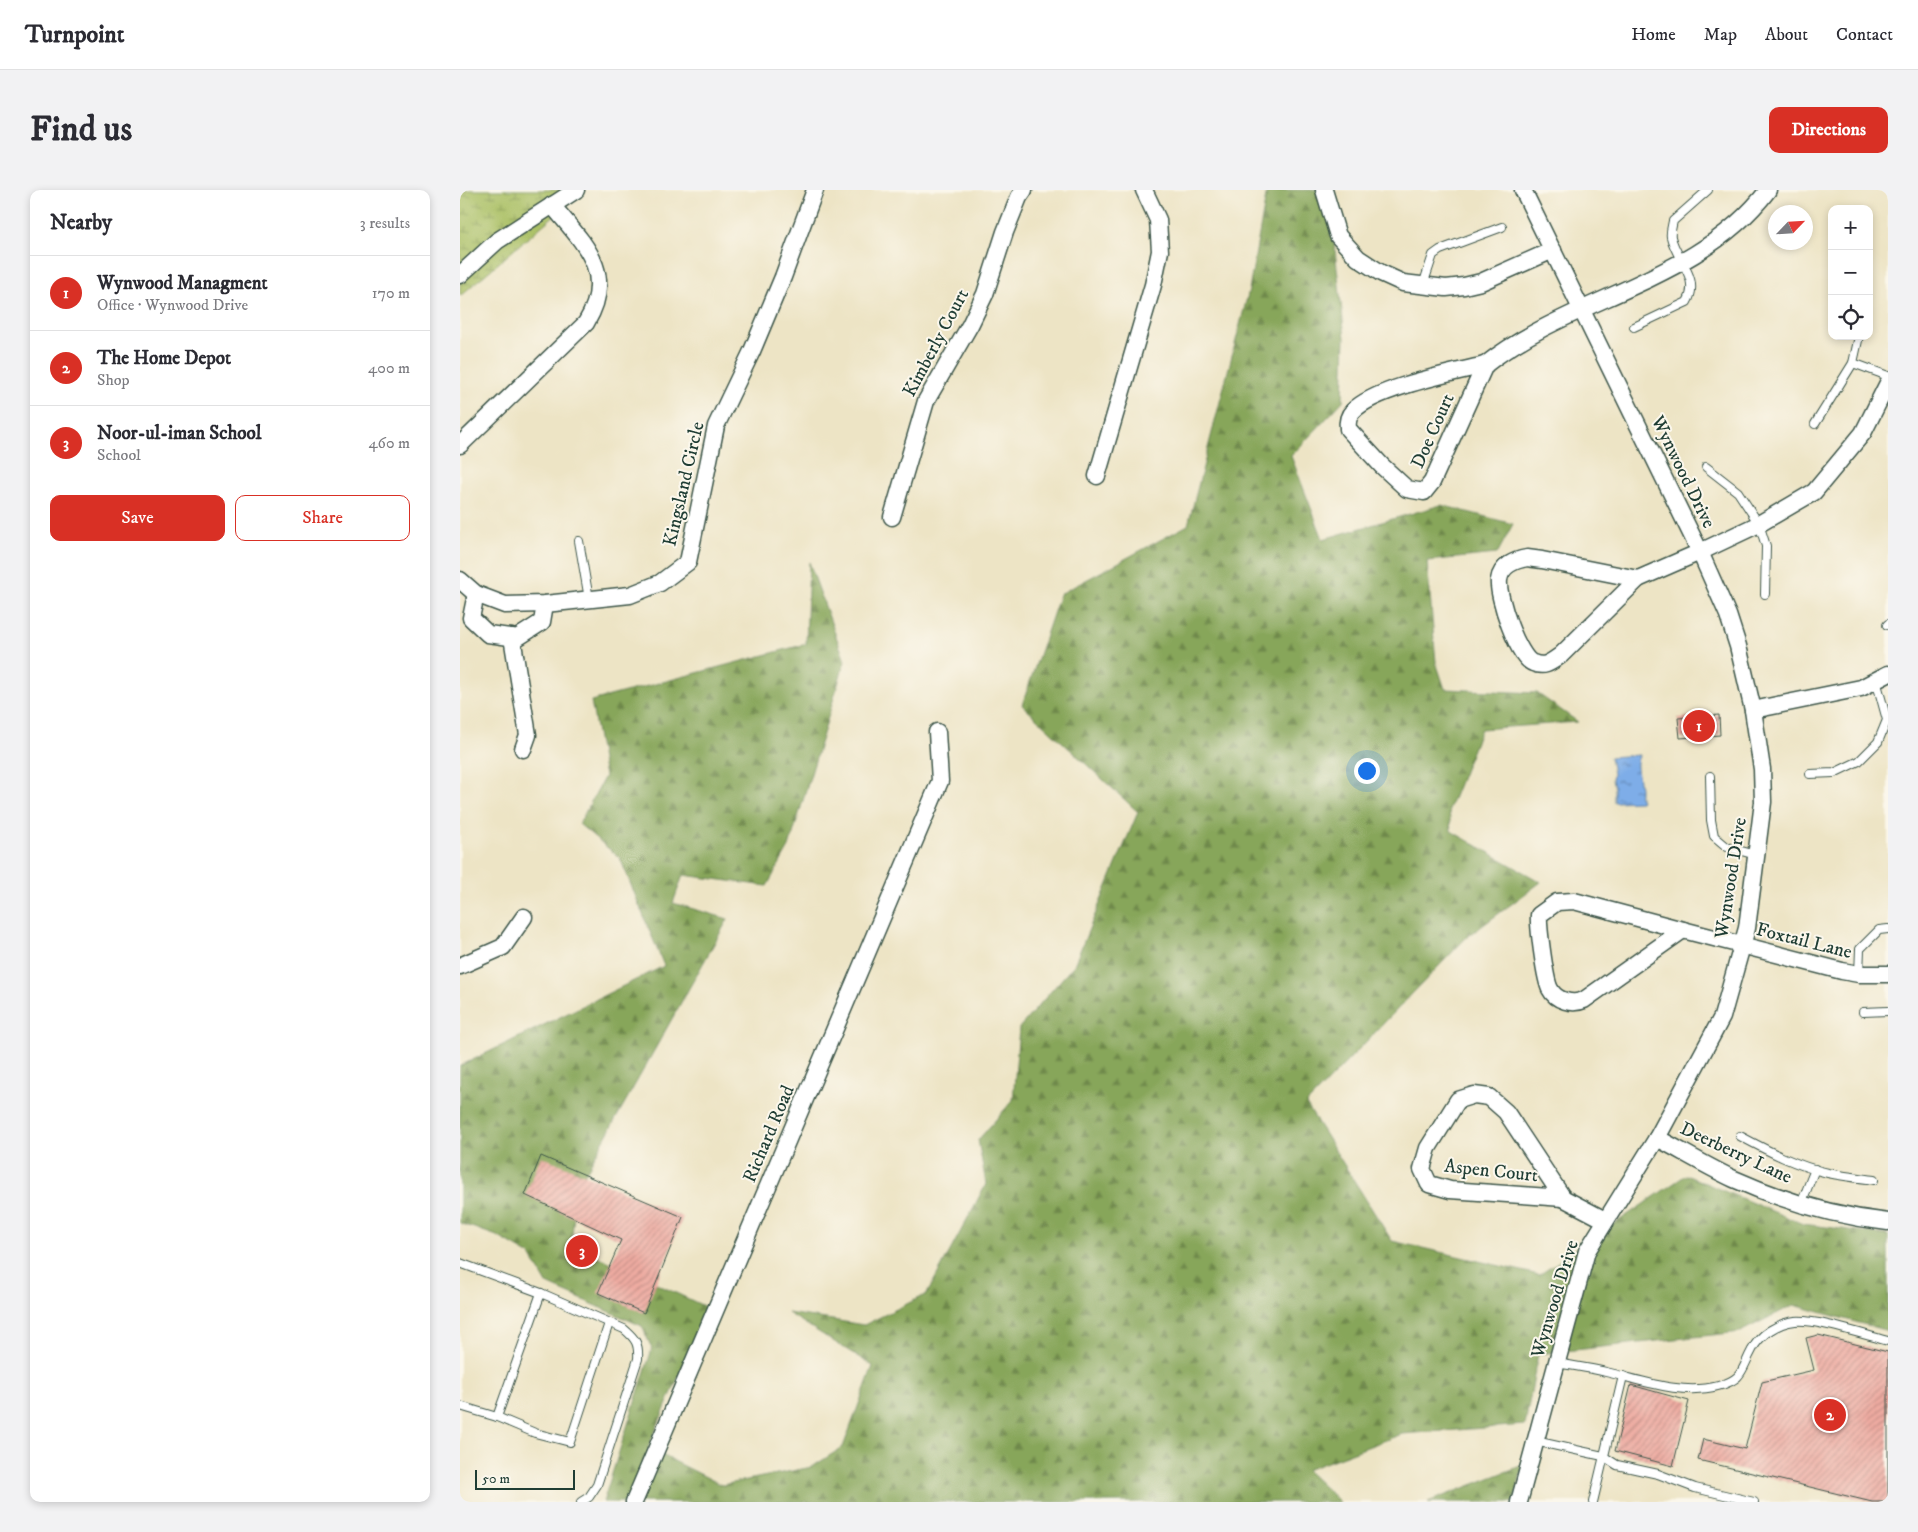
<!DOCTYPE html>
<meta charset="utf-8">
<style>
body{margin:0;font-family:"IM FELL DW Pica",serif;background:#f2f2f3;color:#2b2b33}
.controls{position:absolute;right:15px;top:15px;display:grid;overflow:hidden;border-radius:10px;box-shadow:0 2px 8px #0003}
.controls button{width:45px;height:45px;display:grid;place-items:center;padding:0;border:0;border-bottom:1px solid #e1e1e2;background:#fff;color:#2b2b33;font:25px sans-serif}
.compass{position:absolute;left:1308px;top:15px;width:45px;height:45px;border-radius:50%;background:#fff;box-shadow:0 2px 8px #0003;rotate:65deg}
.scale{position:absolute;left:15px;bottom:12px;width:100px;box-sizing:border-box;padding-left:5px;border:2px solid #1f3d34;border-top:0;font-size:14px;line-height:18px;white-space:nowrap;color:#1f3d34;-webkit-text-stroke:4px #fbf7ec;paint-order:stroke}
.you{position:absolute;left:906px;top:580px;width:18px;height:18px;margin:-12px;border:4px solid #fff;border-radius:50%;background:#1a73e8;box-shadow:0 0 0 8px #1a73e833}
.badge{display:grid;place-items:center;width:32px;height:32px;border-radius:50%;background:#d93025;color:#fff;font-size:16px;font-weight:700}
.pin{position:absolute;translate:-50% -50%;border:2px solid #fff;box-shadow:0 1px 5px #0006}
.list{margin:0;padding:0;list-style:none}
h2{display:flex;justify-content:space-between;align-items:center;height:65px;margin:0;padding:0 20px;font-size:21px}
h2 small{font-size:16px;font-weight:400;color:#7c7c81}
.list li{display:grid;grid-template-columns:32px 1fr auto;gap:15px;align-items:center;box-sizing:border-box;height:75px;padding:0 20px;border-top:1px solid #e1e1e2}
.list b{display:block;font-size:19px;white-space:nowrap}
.list p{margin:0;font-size:16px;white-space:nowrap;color:#7c7c81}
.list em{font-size:16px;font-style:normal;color:#7c7c81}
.actions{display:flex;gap:10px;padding:15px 20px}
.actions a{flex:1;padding:11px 0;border:1px solid #d93025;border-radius:10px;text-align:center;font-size:18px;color:#d93025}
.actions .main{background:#d93025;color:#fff}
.icon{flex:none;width:28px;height:28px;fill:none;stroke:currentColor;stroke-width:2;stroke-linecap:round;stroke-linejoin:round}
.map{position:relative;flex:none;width:1428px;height:1312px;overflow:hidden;border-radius:10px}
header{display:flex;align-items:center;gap:30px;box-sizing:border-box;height:70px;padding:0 25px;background:#fff;border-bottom:1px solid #e1e1e2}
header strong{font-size:24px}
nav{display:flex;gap:28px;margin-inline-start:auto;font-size:18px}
.intro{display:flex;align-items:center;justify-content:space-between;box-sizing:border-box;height:120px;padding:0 30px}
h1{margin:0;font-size:35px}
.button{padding:12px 22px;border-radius:10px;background:#d93025;color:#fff;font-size:18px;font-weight:700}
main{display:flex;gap:30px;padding:0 30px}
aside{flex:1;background:#fff;border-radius:10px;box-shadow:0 2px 8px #0003}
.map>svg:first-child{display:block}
.forest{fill:url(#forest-firs);stroke:#537247}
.wetland{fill:url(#wetland-marsh);stroke:#647e4c}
.water{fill:url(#water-ripples);stroke:#4e758e}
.building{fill:url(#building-hatch)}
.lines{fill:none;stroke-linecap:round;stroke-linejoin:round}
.service-casing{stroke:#3e564a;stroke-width:10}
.minor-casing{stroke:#3e564a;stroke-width:19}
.service{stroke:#fff;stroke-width:8}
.minor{stroke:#fff;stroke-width:16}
.labels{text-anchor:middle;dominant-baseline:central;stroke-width:4;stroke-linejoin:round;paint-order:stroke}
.street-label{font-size:19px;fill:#1f3d34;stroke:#fbf7ec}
</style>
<header>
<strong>Turnpoint</strong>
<nav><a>Home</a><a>Map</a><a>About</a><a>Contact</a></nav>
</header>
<div class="intro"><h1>Find us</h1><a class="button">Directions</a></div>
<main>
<aside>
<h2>Nearby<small>3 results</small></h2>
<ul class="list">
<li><span class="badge">1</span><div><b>Wynwood Managment</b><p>Office · Wynwood Drive</p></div><em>170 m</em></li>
<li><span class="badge">2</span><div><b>The Home Depot</b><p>Shop</p></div><em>400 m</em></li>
<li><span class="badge">3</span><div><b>Noor-ul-iman School</b><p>School</p></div><em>460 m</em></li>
</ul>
<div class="actions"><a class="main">Save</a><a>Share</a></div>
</aside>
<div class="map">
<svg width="1428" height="1312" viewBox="0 0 1428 1312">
<defs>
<pattern id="forest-firs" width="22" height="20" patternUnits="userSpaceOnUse" patternTransform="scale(1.25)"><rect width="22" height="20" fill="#87a65a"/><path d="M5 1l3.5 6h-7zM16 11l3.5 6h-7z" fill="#6e884b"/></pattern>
<pattern id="wetland-marsh" width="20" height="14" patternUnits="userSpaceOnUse" patternTransform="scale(1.25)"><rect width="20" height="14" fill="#aac065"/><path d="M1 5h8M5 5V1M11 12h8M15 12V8" fill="none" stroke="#8a9d54"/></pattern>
<pattern id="water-ripples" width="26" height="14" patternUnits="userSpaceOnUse" patternTransform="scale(1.25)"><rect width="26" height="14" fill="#7eade8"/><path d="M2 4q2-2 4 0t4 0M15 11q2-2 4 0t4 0" fill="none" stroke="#678ebd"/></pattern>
<pattern id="building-hatch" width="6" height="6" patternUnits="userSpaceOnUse" patternTransform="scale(1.25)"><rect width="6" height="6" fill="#eeaba1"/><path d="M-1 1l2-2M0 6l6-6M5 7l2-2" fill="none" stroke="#c08c84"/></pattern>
</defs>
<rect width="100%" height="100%" fill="#fbf7ec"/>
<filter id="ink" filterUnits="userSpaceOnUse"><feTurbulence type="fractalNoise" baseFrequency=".02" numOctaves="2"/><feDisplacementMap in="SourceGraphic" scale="10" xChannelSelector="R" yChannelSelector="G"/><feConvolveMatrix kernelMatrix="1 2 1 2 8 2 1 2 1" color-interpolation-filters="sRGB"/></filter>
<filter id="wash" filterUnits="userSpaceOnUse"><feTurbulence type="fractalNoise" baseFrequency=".0096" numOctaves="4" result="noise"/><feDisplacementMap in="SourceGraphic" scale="20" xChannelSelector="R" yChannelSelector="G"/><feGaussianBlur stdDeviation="1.12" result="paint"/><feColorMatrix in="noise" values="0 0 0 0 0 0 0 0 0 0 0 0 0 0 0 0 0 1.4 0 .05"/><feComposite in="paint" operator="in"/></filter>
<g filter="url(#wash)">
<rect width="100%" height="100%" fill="#ede4c5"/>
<g class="forest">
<path d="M 807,0 L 861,0 L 871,25 L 885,148 L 883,211 L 831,266 L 863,349 L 981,315 L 1053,334 L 1037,364 L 967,371 L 976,472 L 985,499 L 1077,503 L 1118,532 L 1021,539 L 989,619 L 991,641 L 1081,692 L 1006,748 L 846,914 L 932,1051 L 1079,1085 L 1226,985 L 1343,1034 L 1428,1045 L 1428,1141 L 1334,1115 L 1280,1142 L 1078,1164 L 1065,1235 L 942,1244 L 846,1280 L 880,1312 L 143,1312 L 192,1159 L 182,1136 L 87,1094 L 70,1065 L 37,1046 L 0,1033 L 0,876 L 204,776 L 160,668 L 119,634 L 145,586 L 131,511 L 346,454 L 349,372 L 385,471 L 329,657 L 307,696 L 223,685 L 213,713 L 268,729 L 117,998 L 111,1054 L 248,1118 L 188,1258 L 262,1295 L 352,1277 L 383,1257 L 413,1176 L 328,1123 L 404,1135 L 467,1104 L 526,994 L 518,950 L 553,910 L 559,838 L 614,775 L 678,622 L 562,515 L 600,404 L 728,335 L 789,100 Z"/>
<path d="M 1063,1275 L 1054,1312 L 968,1312 Z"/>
</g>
<path class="wetland" d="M 0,0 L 124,0 L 0,106 Z"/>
<path class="water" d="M 1179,565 C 1179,568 1177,570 1177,572 C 1176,580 1180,592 1180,600 C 1180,605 1179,606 1181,611 L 1154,612 L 1154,596 L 1152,590 L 1153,584 L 1150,567 Z"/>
<g id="blocks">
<g class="building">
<path d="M 1259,525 L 1260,545 L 1220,548 L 1218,528 Z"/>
<path d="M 81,966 L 223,1027 L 184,1123 L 138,1103 L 161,1050 L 65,1005 Z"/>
<path d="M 1358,1145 L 1428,1162 L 1428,1312 L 1412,1312 L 1238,1270 L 1243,1249 L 1285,1259 L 1302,1192 L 1354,1180 L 1346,1148 Z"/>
<path d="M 1171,1195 L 1229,1211 L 1213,1276 L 1155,1261 Z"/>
</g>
</g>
</g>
<g filter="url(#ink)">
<use href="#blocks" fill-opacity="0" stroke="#3e564a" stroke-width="1"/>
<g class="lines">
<g class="service-casing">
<g id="service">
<path d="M 963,95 L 973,65 L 980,60 L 1042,37"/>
<path d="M 1174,137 L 1227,112 C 1241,88 1216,70 1211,47 C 1210,42 1212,36 1213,31 L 1248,0"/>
<path d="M 1399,146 L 1393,173 L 1428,186"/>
<path d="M 1355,234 L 1393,173"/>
<path d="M 1246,277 L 1278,302 L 1299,334 L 1306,356 L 1305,404"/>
<path d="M 119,351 L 129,409"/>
<path d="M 1427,435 L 1428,434"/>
<path d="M 1350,584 L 1374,583 L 1399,571 L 1418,552 L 1427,530 L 1416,490"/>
<path d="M 1250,586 L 1251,630 L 1254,646 L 1267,657 L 1296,665"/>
<path d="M 1399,784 L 1400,759 L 1419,740 L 1428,739"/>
<path d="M 1403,822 L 1428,821"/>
<path d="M 1280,946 C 1308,961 1337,976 1368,983 C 1383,986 1399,988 1414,990"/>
<path d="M 1341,1014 L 1355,979"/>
<path d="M 0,1073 L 81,1103 L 164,1139 C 176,1149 179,1154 178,1169 L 137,1295 L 129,1307 L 121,1312"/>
<path d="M 81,1103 L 37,1227 L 75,1243 L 110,1252 L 149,1133"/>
<path d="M 1097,1173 C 1113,1176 1130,1178 1146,1182 C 1181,1190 1221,1206 1258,1196 C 1284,1189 1281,1180 1292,1160 C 1300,1144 1318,1133 1335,1131 C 1356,1129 1405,1145 1428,1151"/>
<path d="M 0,1216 L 37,1227"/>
<path d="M 1075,1251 L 1143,1266 L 1157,1275 L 1198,1284 L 1235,1298 L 1294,1312"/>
<path d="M 1133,1312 L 1163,1186"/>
</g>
</g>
<g class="minor-casing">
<g id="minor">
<path d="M 864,0 L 878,46 L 898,68 L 921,83 L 943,93 L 986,98 L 1004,96 L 1021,92 L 1093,60"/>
<path d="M 0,85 L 37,51 L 116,0"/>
<path d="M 1025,175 L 972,292 L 964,302 L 947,299 L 922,276 L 888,239 C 887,232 888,226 893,221 C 915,198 992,183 1025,175 Z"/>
<path d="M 1025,175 C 1112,106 1239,92 1308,0"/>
<path d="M 0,255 L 126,133 C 157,82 123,53 92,15"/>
<path d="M 637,286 L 693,95 L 700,61 L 698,30 L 684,0"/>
<path d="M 432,327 L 466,211 L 510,135 L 525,104 L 545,42 L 559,7 L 564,0"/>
<path d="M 1067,368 L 1082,370 L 1178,389 L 1101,465 C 1091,472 1085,478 1073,473 C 1058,468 1037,406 1039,390 C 1041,376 1055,370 1067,368 Z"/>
<path d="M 1178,389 L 1240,362 L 1299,334 L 1354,302 L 1403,243 L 1428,193"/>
<path d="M 0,390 L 16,404 L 45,415 L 85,414 L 170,405 L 200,393 L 228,372 L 256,236 L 292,161 L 323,87 L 355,0"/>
<path d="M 16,404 L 11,428 L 28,444 L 57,448 L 82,432 L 85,414"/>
<path d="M 52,447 L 68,545 L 63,559"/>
<path d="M 1293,520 L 1401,498 L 1428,484"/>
<path d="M 1114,711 L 1223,740 L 1124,810 C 1113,815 1096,811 1090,799 C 1085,790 1078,736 1079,725 L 1097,712 Z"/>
<path d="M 1223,740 L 1382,781 L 1399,784 L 1428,784"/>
<path d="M 0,776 L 43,757 L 64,727"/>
<path d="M 1014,905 L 1029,907 L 1046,922 L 1103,1008 L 990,1000 L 969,994 L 962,979 L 968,958 L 998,910 Z"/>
<path d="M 1197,948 C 1222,961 1248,977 1274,989 C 1323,1011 1375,1026 1428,1032"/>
<path d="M 1103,1008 L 1145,1030"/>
<path d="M 174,1312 L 480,591 L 477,542"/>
<path d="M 1059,1312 L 1127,1061 L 1197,948 L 1262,827 L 1287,738 L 1303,612 L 1302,579 L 1293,520 L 1278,456 L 1268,425 L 1240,362 L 1063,0"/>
</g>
</g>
<use href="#service" class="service"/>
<use href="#minor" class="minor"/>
</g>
</g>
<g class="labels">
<g class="street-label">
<text transform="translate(476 153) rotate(-62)">Kimberly Court</text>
<text transform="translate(973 241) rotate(-66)">Doe Court</text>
<text transform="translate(1223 282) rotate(64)">Wynwood Drive</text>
<text transform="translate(224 294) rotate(-77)">Kingsland Circle</text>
<text transform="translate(1271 688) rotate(-81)">Wynwood Drive</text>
<text transform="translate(1344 751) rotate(14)">Foxtail Lane</text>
<text transform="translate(309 944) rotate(-67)">Richard Road</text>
<text transform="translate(1276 963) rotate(25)">Deerberry Lane</text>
<text transform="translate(1031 981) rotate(6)">Aspen Court</text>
<text transform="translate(1095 1109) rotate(-73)">Wynwood Drive</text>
</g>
</g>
</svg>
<div class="controls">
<button>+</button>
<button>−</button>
<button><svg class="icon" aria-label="locate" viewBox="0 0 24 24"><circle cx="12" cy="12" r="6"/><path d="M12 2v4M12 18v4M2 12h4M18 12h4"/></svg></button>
</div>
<svg class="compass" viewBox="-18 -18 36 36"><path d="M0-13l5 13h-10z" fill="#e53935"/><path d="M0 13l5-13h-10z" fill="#7c7c81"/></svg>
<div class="scale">50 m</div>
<div class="you"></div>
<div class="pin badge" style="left:1239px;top:536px">1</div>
<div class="pin badge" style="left:1370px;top:1225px">2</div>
<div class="pin badge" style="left:122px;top:1061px">3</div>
</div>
</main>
